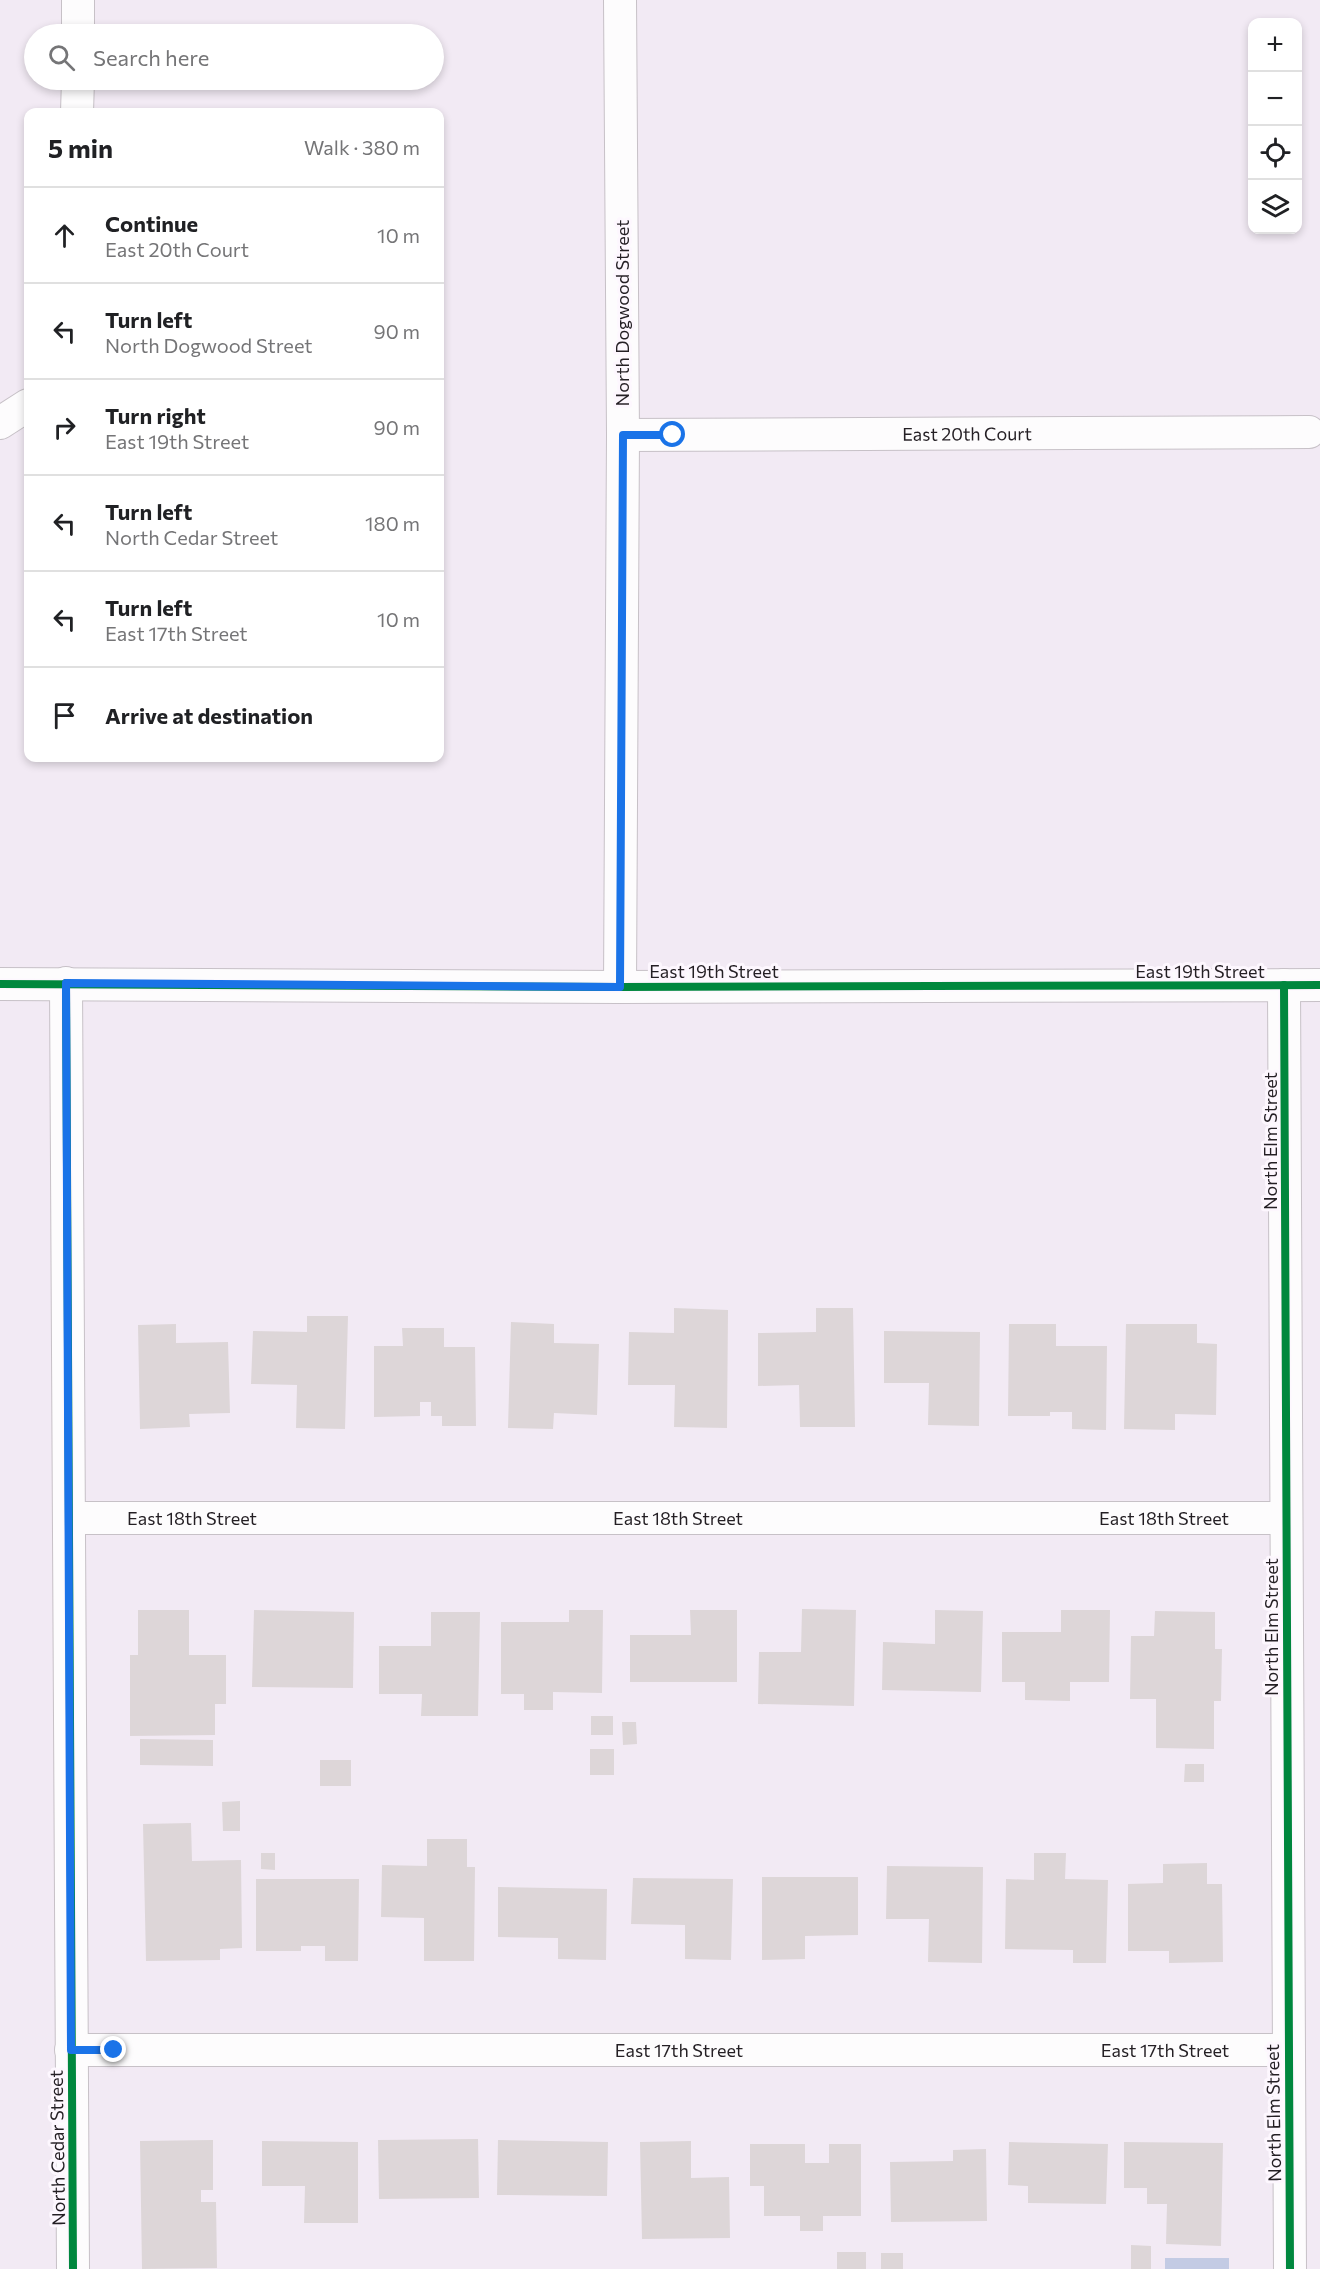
<!DOCTYPE html>
<meta charset="utf-8">
<style>
body{margin:0;font-family:Commissioner,sans-serif;background:#f6f6f6;color:#202124}
.controls{position:absolute;right:18px;top:18px;display:grid;overflow:hidden;border-radius:12px;box-shadow:0 3px 9px #0003}
.controls button{width:54px;height:54px;display:grid;place-items:center;padding:0;border:0;border-bottom:2px solid #e0e0e0;background:#fff;color:#202124;font:30px sans-serif}
.stop{position:absolute;width:18px;height:18px;margin:-14px;border:4px solid #1a73e8;border-radius:50%;background:#fff}
.stop.end{background:#1a73e8;border-color:#fff;box-shadow:0 2px 6px #0008}
.list{margin:0;padding:0;list-style:none}
h2{display:flex;justify-content:space-between;align-items:center;height:78px;margin:0;padding:0 24px;font-size:26px}
h2 small{font-size:20px;font-weight:400;color:#757577}
.list li{display:grid;grid-template-columns:39px 1fr auto;gap:18px;align-items:center;box-sizing:border-box;height:96px;padding:0 24px;border-top:2px solid #e0e0e0}
.list b{display:block;font-size:22px;white-space:nowrap}
.list p{margin:0;font-size:20px;white-space:nowrap;color:#757577}
.list em{font-size:20px;font-style:normal;color:#757577}
.icon{flex:none;width:33px;height:33px;fill:none;stroke:currentColor;stroke-width:2;stroke-linecap:round;stroke-linejoin:round}
.map{position:relative;flex:none;width:1320px;height:2269px;overflow:hidden}
.search{position:absolute;background:#fff;box-shadow:0 3px 9px #0003;left:24px;top:24px;width:420px;height:66px;display:flex;align-items:center;gap:15px;box-sizing:border-box;padding:0 21px;border-radius:33px;color:#757577;font-size:22px}
.panel{position:absolute;background:#fff;box-shadow:0 3px 9px #0003;left:24px;top:108px;width:420px;height:654px;border-radius:12px}
.map>svg:first-child{display:block}
.water{fill:#c3cbe4}
.building{fill:#ddd6d8}
.lines{fill:none;stroke-linecap:round;stroke-linejoin:round}
.minor-casing{stroke:#c7c1c7;stroke-width:34}
.minor{stroke:#fdfcfd;stroke-width:32}
.cycleway-casing{stroke:#fdf7fe;stroke-width:11}
.cycleway{stroke:#00873e;stroke-width:8}
.route{stroke:#1a73e8;stroke-width:8}
.labels{text-anchor:middle;dominant-baseline:central;stroke-width:6;stroke-linejoin:round;paint-order:stroke}
.street-label{font-size:18px;fill:#241f24;stroke:#fdf7fe}
</style>
<div class="map">
<svg width="1320" height="2269" viewBox="0 0 1320 2269">
<rect width="100%" height="100%" fill="#f2eaf4"/>
<rect class="water" x="1165" y="2258" width="64" height="11"/>
<g class="building">
<path d="M 674,1308 L 728,1310 L 727,1428 L 674,1427 L 675,1385 L 628,1385 L 629,1332 L 674,1333 Z"/>
<path d="M 816,1308 L 853,1308 L 855,1427 L 800,1427 L 799,1385 L 758,1386 L 758,1333 L 816,1332 Z"/>
<path d="M 307,1316 L 348,1316 L 345,1429 L 296,1428 L 297,1385 L 251,1384 L 253,1331 L 307,1332 Z"/>
<path d="M 511,1322 L 554,1324 L 554,1343 L 599,1344 L 597,1415 L 554,1413 L 553,1429 L 508,1428 Z"/>
<path d="M 176,1324 L 176,1343 L 228,1342 L 230,1413 L 189,1414 L 190,1427 L 140,1429 L 138,1325 Z"/>
<path d="M 1009,1324 L 1056,1324 L 1056,1346 L 1107,1346 L 1106,1430 L 1072,1429 L 1072,1412 L 1050,1412 L 1050,1416 L 1008,1416 Z"/>
<path d="M 1126,1324 L 1197,1324 L 1197,1343 L 1217,1344 L 1216,1415 L 1175,1414 L 1175,1430 L 1124,1429 Z"/>
<path d="M 402,1328 L 444,1328 L 444,1347 L 475,1347 L 476,1426 L 442,1426 L 442,1416 L 431,1416 L 431,1402 L 420,1402 L 420,1416 L 374,1417 L 374,1346 L 403,1346 Z"/>
<path d="M 884,1331 L 980,1332 L 979,1426 L 928,1425 L 929,1383 L 884,1383 Z"/>
<path d="M 802,1609 L 856,1610 L 854,1706 L 758,1704 L 759,1652 L 801,1652 Z"/>
<path d="M 138,1610 L 189,1610 L 189,1655 L 226,1655 L 226,1704 L 215,1704 L 215,1735 L 130,1736 L 130,1655 L 138,1655 Z"/>
<path d="M 254,1610 L 354,1612 L 353,1688 L 252,1687 Z"/>
<path d="M 569,1610 L 603,1610 L 602,1693 L 553,1692 L 553,1710 L 524,1710 L 524,1694 L 501,1694 L 501,1622 L 569,1622 Z"/>
<path d="M 690,1610 L 737,1610 L 737,1682 L 630,1682 L 630,1635 L 691,1635 Z"/>
<path d="M 935,1610 L 983,1611 L 981,1692 L 882,1690 L 883,1642 L 935,1644 Z"/>
<path d="M 1061,1610 L 1110,1610 L 1109,1682 L 1070,1682 L 1070,1701 L 1025,1700 L 1025,1682 L 1002,1682 L 1002,1632 L 1061,1632 Z"/>
<path d="M 1155,1611 L 1215,1612 L 1215,1649 L 1222,1649 L 1221,1701 L 1214,1701 L 1214,1749 L 1156,1748 L 1156,1699 L 1130,1699 L 1131,1636 L 1154,1636 Z"/>
<path d="M 431,1612 L 480,1612 L 478,1716 L 421,1716 L 422,1694 L 379,1694 L 379,1646 L 431,1646 Z"/>
<rect x="591" y="1716" width="22" height="19"/>
<path d="M 622,1722 L 636,1722 L 637,1744 L 623,1745 Z"/>
<path d="M 140,1739 L 213,1740 L 213,1766 L 140,1765 Z"/>
<rect x="590" y="1749" width="24" height="26"/>
<rect x="320" y="1760" width="31" height="26"/>
<path d="M 1185,1764 L 1204,1764 L 1204,1782 L 1184,1782 Z"/>
<path d="M 240,1801 L 240,1831 L 223,1831 L 222,1802 Z"/>
<path d="M 191,1823 L 192,1861 L 241,1860 L 242,1948 L 220,1949 L 220,1960 L 146,1961 L 143,1824 Z"/>
<path d="M 427,1839 L 467,1839 L 467,1867 L 475,1867 L 474,1961 L 424,1961 L 424,1918 L 381,1917 L 382,1865 L 427,1866 Z"/>
<path d="M 261,1853 L 275,1853 L 275,1870 L 261,1869 Z"/>
<path d="M 1034,1853 L 1066,1853 L 1065,1879 L 1108,1880 L 1106,1963 L 1073,1963 L 1073,1950 L 1005,1949 L 1006,1879 L 1034,1880 Z"/>
<path d="M 1207,1863 L 1207,1884 L 1222,1884 L 1223,1962 L 1169,1963 L 1169,1951 L 1128,1951 L 1128,1884 L 1163,1883 L 1163,1864 Z"/>
<path d="M 887,1866 L 983,1867 L 982,1963 L 928,1962 L 929,1919 L 886,1919 Z"/>
<path d="M 762,1877 L 858,1877 L 858,1935 L 805,1936 L 805,1959 L 762,1960 Z"/>
<path d="M 633,1878 L 733,1879 L 731,1960 L 685,1959 L 685,1925 L 631,1924 Z"/>
<path d="M 256,1879 L 359,1879 L 358,1961 L 325,1961 L 325,1946 L 301,1946 L 301,1951 L 256,1951 Z"/>
<path d="M 498,1887 L 607,1889 L 606,1960 L 558,1959 L 558,1938 L 498,1937 Z"/>
<path d="M 478,2139 L 479,2198 L 379,2199 L 378,2140 Z"/>
<path d="M 213,2140 L 213,2190 L 201,2190 L 201,2202 L 216,2202 L 217,2268 L 142,2269 L 140,2141 Z"/>
<path d="M 498,2140 L 608,2142 L 607,2196 L 497,2195 Z"/>
<path d="M 262,2141 L 358,2142 L 358,2223 L 304,2223 L 305,2186 L 262,2186 Z"/>
<path d="M 691,2141 L 691,2178 L 729,2177 L 730,2238 L 642,2239 L 640,2142 Z"/>
<path d="M 1009,2142 L 1108,2144 L 1106,2204 L 1028,2203 L 1028,2186 L 1008,2185 Z"/>
<path d="M 1124,2142 L 1223,2143 L 1221,2246 L 1166,2244 L 1167,2204 L 1147,2204 L 1147,2188 L 1124,2188 Z"/>
<path d="M 750,2144 L 805,2144 L 805,2163 L 829,2163 L 829,2144 L 861,2144 L 861,2216 L 823,2216 L 823,2231 L 800,2231 L 800,2216 L 764,2216 L 764,2186 L 750,2186 Z"/>
<path d="M 986,2149 L 987,2221 L 891,2222 L 890,2162 L 953,2161 L 953,2150 Z"/>
<path d="M 1131,2245 L 1151,2246 L 1151,2269 L 1131,2269 Z"/>
<rect x="837" y="2252" width="29" height="17"/>
<rect x="881" y="2253" width="22" height="16"/>
</g>
<g class="lines">
<g class="minor-casing">
<g id="minor">
<path d="M 78,34 L 78,0"/>
<path d="M 77,112 L 78,80"/>
<path d="M 0,423 L 28,405"/>
<path id="s1" d="M 623,435 L 1309,432"/>
<path d="M 66,983 L 73,2269"/>
<path d="M 0,984 L 620,987 L 1320,985"/>
<path d="M 1284,985 L 1290,2269"/>
<path d="M 620,987 L 623,435 L 620,0"/>
<path id="s2" d="M 70,1518 L 1286,1518"/>
<path id="s3" d="M 71,2050 L 1287,2050"/>
</g>
</g>
<use href="#minor" class="minor"/>
<g class="cycleway-casing">
<g id="cycleway">
<path d="M 66,983 L 73,2269"/>
<path d="M 0,984 L 620,987 L 1320,985"/>
<path d="M 1284,985 L 1290,2269"/>
</g>
</g>
<use href="#cycleway" class="cycleway"/>
</g>
<g class="lines">
<path class="route" d="M 114,2050 L 71,2050 L 66,983 L 620,987 L 623,435 L 673,435"/>
</g>
<g class="labels">
<g class="street-label">
<text transform="translate(622 313) rotate(-90)">North Dogwood Street</text>
<text stroke="none"><textPath href="#s1" startOffset="344">East 20th Court</textPath></text>
<text x="714" y="971">East 19th Street</text>
<text x="1200" y="971">East 19th Street</text>
<text transform="translate(1270 1141) rotate(-90)">North Elm Street</text>
<text stroke="none"><textPath href="#s2" startOffset="122">East 18th Street</textPath></text>
<text stroke="none"><textPath href="#s2" startOffset="608">East 18th Street</textPath></text>
<text stroke="none"><textPath href="#s2" startOffset="1094">East 18th Street</textPath></text>
<text transform="translate(1271 1627) rotate(-90)">North Elm Street</text>
<text stroke="none"><textPath href="#s3" startOffset="608">East 17th Street</textPath></text>
<text stroke="none"><textPath href="#s3" startOffset="1094">East 17th Street</textPath></text>
<text transform="translate(1273 2113) rotate(-91)">North Elm Street</text>
<text transform="translate(57 2148) rotate(-91)">North Cedar Street</text>
</g>
</g>
</svg>
<div class="controls">
<button>+</button>
<button>−</button>
<button><svg class="icon" aria-label="locate" viewBox="0 0 24 24"><circle cx="12" cy="12" r="6"/><path d="M12 2v4M12 18v4M2 12h4M18 12h4"/></svg></button>
<button><svg class="icon" aria-label="layers" viewBox="0 0 24 24"><path d="M12 4l9 5-9 5-9-5zM3 14l9 5 9-5"/></svg></button>
</div>
<div class="stop" style="left:673px;top:435px"></div>
<div class="stop end" style="left:114px;top:2050px"></div>
<div class="search"><svg class="icon" aria-label="search" viewBox="0 0 24 24"><circle cx="10" cy="10" r="6"/><path d="M15 15l6 6"/></svg>Search here</div>
<section class="panel">
<h2>5 min<small>Walk · 380 m</small></h2>
<ul class="list">
<li><svg class="icon" aria-label="ahead" viewBox="0 0 24 24"><path d="M12 20V5M6 11l6-6 6 6"/></svg><div><b>Continue</b><p>East 20th Court</p></div><em>10 m</em></li>
<li><svg class="icon" aria-label="left" viewBox="0 0 24 24"><path d="M17 20v-9H6M10 6l-5 5 5 5"/></svg><div><b>Turn left</b><p>North Dogwood Street</p></div><em>90 m</em></li>
<li><svg class="icon" aria-label="right" viewBox="0 0 24 24"><path d="M7 20v-9h11M14 6l5 5-5 5"/></svg><div><b>Turn right</b><p>East 19th Street</p></div><em>90 m</em></li>
<li><svg class="icon" aria-label="left" viewBox="0 0 24 24"><path d="M17 20v-9H6M10 6l-5 5 5 5"/></svg><div><b>Turn left</b><p>North Cedar Street</p></div><em>180 m</em></li>
<li><svg class="icon" aria-label="left" viewBox="0 0 24 24"><path d="M17 20v-9H6M10 6l-5 5 5 5"/></svg><div><b>Turn left</b><p>East 17th Street</p></div><em>10 m</em></li>
<li><svg class="icon" aria-label="arrive" viewBox="0 0 24 24"><path d="M6 21V4h12l-3 4 3 4H6"/></svg><div><b>Arrive at destination</b></div></li>
</ul>
</section>
</div>
